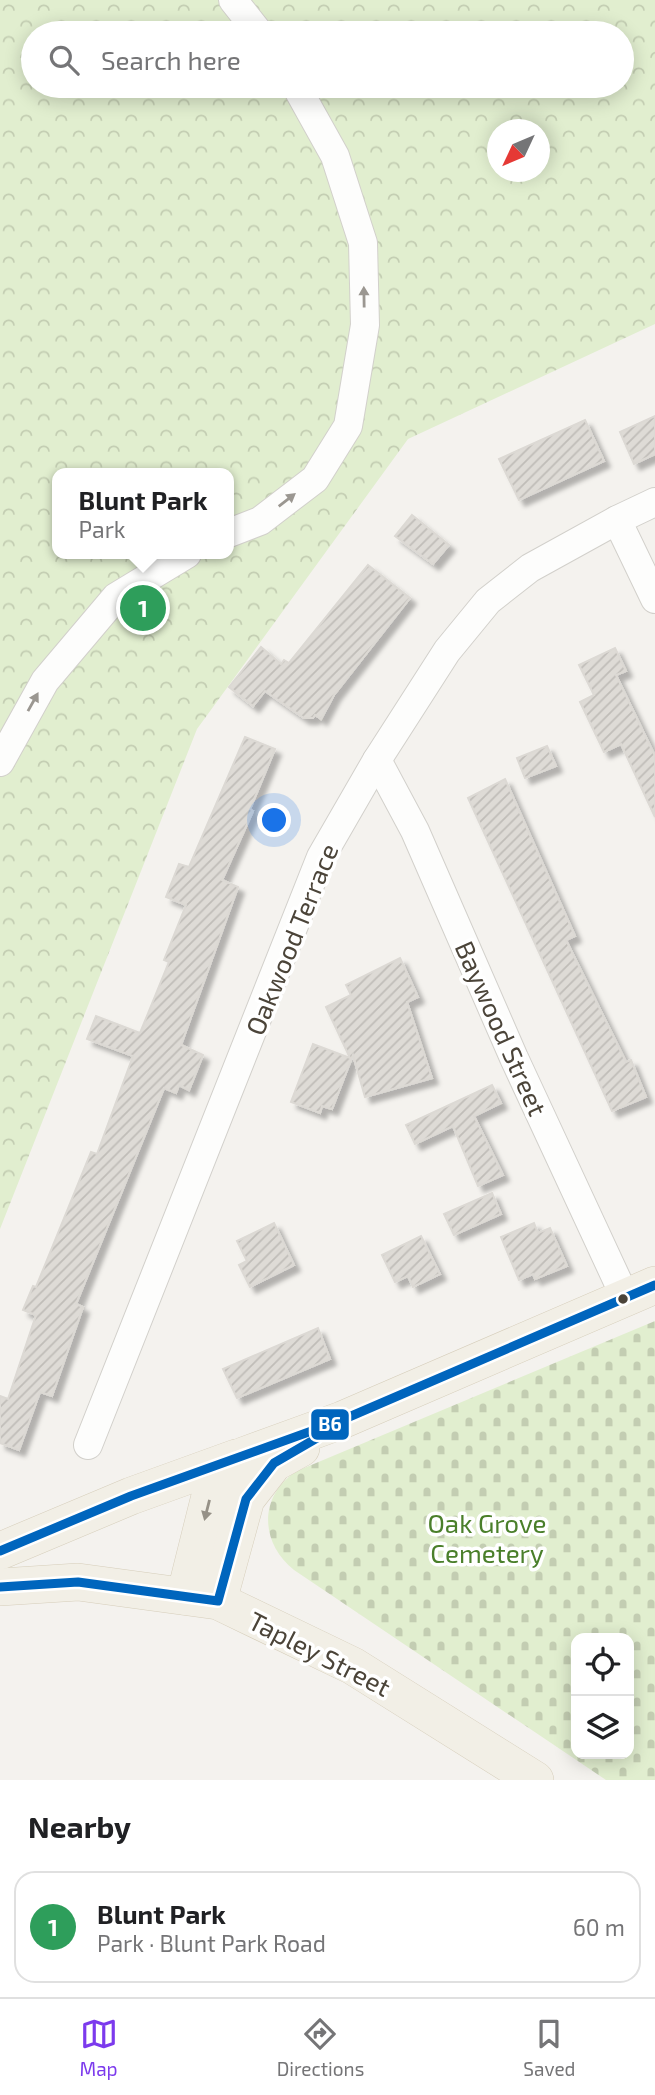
<!DOCTYPE html>
<meta charset="utf-8">
<style>
body{margin:0;font-family:"Exo 2",sans-serif;background:#f6f6f6;color:#202124}
.controls{position:absolute;right:21px;bottom:21px;display:grid;overflow:hidden;border-radius:14px;box-shadow:0 4px 18px #0003}
.controls button{width:63px;height:63px;display:grid;place-items:center;padding:0;border:0;border-bottom:2px solid #e0e0e0;background:#fff;color:#202124;font:35px sans-serif}
.compass{position:absolute;left:487px;top:119px;width:63px;height:63px;border-radius:50%;background:#fff;box-shadow:0 4px 18px #0003;rotate:226deg}
.you{position:absolute;left:275px;top:821px;width:24px;height:24px;margin:-18px;border:5px solid #fff;border-radius:50%;background:#1a73e8;box-shadow:0 0 0 10px #1a73e833}
.badge{display:grid;place-items:center;width:46px;height:46px;border-radius:50%;background:#7c3aed;color:#fff;font-size:23px;font-weight:700}
.pin{position:absolute;translate:-50% -50%;border:4px solid #fff;box-shadow:0 2px 7px #0006}
.popup{position:absolute;left:52px;top:468px;width:182px;height:91px;box-sizing:border-box;display:grid;place-content:center;border-radius:14px;background:#fff;filter:drop-shadow(0 2px 5px #0005);font-size:23px;white-space:nowrap;color:#757577}
.popup b{font-size:26px;color:#202124}
.popup::after{content:'';position:absolute;left:50%;top:100%;margin-left:-14px;border:14px solid transparent;border-top-color:#fff}
.list{margin:0;padding:0;list-style:none}
h2{display:flex;justify-content:space-between;align-items:center;height:91px;margin:0;padding:0 28px;font-size:30px}
h2 small{font-size:23px;font-weight:400;color:#757577}
.list li{display:grid;grid-template-columns:46px 1fr auto;gap:21px;align-items:center;box-sizing:border-box;height:112px;margin:0 14px 14px;padding:0 14px;border:2px solid #e0e0e0;border-radius:21px}
.list b{display:block;font-size:26px;white-space:nowrap}
.list p{margin:0;font-size:23px;white-space:nowrap;color:#757577}
.list em{font-size:23px;font-style:normal;color:#757577}
.icon{flex:none;width:38px;height:38px;fill:none;stroke:currentColor;stroke-width:2;stroke-linecap:round;stroke-linejoin:round}
.map{position:relative;flex:none;width:655px;height:1780px;overflow:hidden}
.search{position:absolute;background:#fff;box-shadow:0 4px 18px #0003;left:21px;right:21px;top:21px;height:77px;display:flex;align-items:center;gap:18px;box-sizing:border-box;padding:0 24px;border-radius:38px;color:#757577;font-size:26px}
.sheet{height:217px;background:#fff}
nav{display:flex;justify-content:space-around;align-items:center;box-sizing:border-box;height:98px;border-top:2px solid #e0e0e0;background:#fff;font-size:19px;color:#757577}
nav a{display:grid;justify-items:center;gap:4px}
nav .on{color:#7c3aed}
.map>svg:first-child{display:block}
.cemetery{fill:url(#cemetery-stones);fill-rule:evenodd}
.park{fill:url(#park-crowns);fill-rule:evenodd}
.building{fill:url(#building-hatch);stroke:#dcd9d4;stroke-width:2;filter:url(#shadow)}
.lines{fill:none;stroke-linecap:round;stroke-linejoin:round}
.minor-casing{stroke:#d2d0cb;stroke-width:30}
.major-casing{stroke:#d6cebb;stroke-width:38}
.minor{stroke:#fdfdfc;stroke-width:28}
.major{stroke:#f2efe6;stroke-width:37}
.bus-1-casing{stroke:#fff;stroke-width:14}
.bus-1{stroke:#0065bd;stroke-width:9}
.oneway{fill:#9b9791}
.oneway2{fill:#969187}
.bus-dot{fill:#4b4439;stroke:#fff;stroke-width:2.5}
.labels{text-anchor:middle;dominant-baseline:central;stroke-width:7;stroke-linejoin:round;paint-order:stroke}
.street-label{font-size:26px;fill:#4b4439;stroke:#fff}
.park-label{font-size:26px;fill:#4a7f2a;stroke:#fff}
.line-badge{stroke:#fff;stroke-width:2.5}
.badge-label{font-size:19px;text-anchor:middle;font-weight:bold;fill:#fff}
</style>
<div class="map">
<svg width="655" height="1780" viewBox="0 0 655 1780">
<defs>
<pattern id="cemetery-stones" width="16" height="16" patternUnits="userSpaceOnUse" patternTransform="scale(1.75)"><rect width="16" height="16" fill="#e1eecf"/><path d="M2 7V4a2 2 0 0 1 4 0v3zM10 15v-3a2 2 0 0 1 4 0v3z" fill="#c3cdb2"/></pattern>
<pattern id="park-crowns" width="20" height="18" patternUnits="userSpaceOnUse" patternTransform="scale(1.75)"><rect width="20" height="18" fill="#e1eecf"/><path d="M2 6a3 3 0 1 1 6 0M12 15a3 3 0 1 1 6 0" fill="none" stroke="#c3cdb2"/></pattern>
<pattern id="building-hatch" width="6" height="6" patternUnits="userSpaceOnUse" patternTransform="scale(1.75)"><rect width="6" height="6" fill="#dedbd6"/><path d="M-1 1l2-2M0 6l6-6M5 7l2-2" fill="none" stroke="#c0bdb8"/></pattern>
<filter id="shadow"><feDropShadow dx="6" dy="6" stdDeviation="2" flood-color="#0004"/></filter>
</defs>
<rect width="100%" height="100%" fill="#f4f2ee"/>
<path class="cemetery" d="M 655,1321 L 655,1780 L 606,1780 L 294,1570 C 259,1542 259,1495 297,1471 ZM 576,1638 L 629,1638 L 629,1754 L 576,1754 Z"/>
<path class="park" d="M 0,0 L 655,0 L 655,324 L 408,439 L 197,729 L 0,1229 ZM 33,33 L 622,33 L 622,86 L 33,86 ZM 498,130 L 540,130 L 540,172 L 498,172 ZM 57,473 L 229,473 L 229,554 L 57,554 Z"/>
<g class="building">
<path d="M 655,416 L 655,454 L 634,464 L 620,432 Z"/>
<path d="M 585,420 L 604,461 L 519,500 L 499,459 Z"/>
<path d="M 412,515 L 449,545 L 433,564 L 395,536 Z"/>
<path d="M 368,565 L 410,598 L 334,695 L 321,719 L 315,715 L 313,718 L 304,718 L 265,691 L 253,706 L 229,687 L 261,647 L 281,664 L 284,660 L 289,663 Z"/>
<path d="M 615,648 L 626,671 L 616,675 L 655,756 L 655,817 L 621,744 L 604,752 L 580,702 L 594,695 L 579,665 Z"/>
<path d="M 245,737 L 275,749 L 250,809 L 253,811 L 222,880 L 238,887 L 181,1045 L 203,1055 L 189,1090 L 179,1085 L 176,1093 L 164,1088 L 76,1304 L 83,1307 L 52,1396 L 40,1392 L 19,1450 L 0,1443 L 0,1396 L 8,1399 L 36,1315 L 23,1310 L 33,1286 L 36,1287 L 91,1152 L 97,1154 L 133,1056 L 87,1039 L 96,1016 L 140,1033 L 169,962 L 164,960 L 186,905 L 166,897 L 179,864 L 189,867 Z"/>
<path d="M 547,746 L 556,766 L 525,778 L 517,758 Z"/>
<path d="M 505,779 L 575,936 L 566,940 L 626,1062 L 631,1060 L 646,1097 L 612,1111 L 468,798 Z"/>
<path d="M 400,958 L 418,997 L 407,1002 L 432,1078 L 365,1097 L 353,1055 L 332,1109 L 322,1106 L 320,1113 L 291,1102 L 313,1044 L 350,1058 L 326,1007 L 351,995 L 346,985 Z"/>
<path d="M 492,1085 L 501,1103 L 474,1116 L 503,1175 L 478,1186 L 453,1126 L 415,1144 L 406,1125 Z"/>
<path d="M 492,1193 L 501,1214 L 454,1235 L 444,1214 Z"/>
<path d="M 274,1223 L 294,1265 L 250,1287 L 239,1265 L 247,1261 L 237,1241 Z"/>
<path d="M 534,1223 L 538,1233 L 550,1228 L 567,1266 L 535,1279 L 533,1274 L 519,1280 L 501,1237 Z"/>
<path d="M 421,1236 L 440,1274 L 413,1287 L 408,1276 L 395,1282 L 382,1255 Z"/>
<path d="M 318,1328 L 330,1359 L 237,1398 L 223,1369 Z"/>
</g>
<g class="lines">
<g class="minor-casing">
<g id="minor">
<path d="M 233,0 L 259,33"/>
<path d="M 617,520 L 655,599"/>
<path d="M 229,533 L 260,521 L 315,479 L 348,426 L 365,325 L 363,243 L 335,156 L 296,86"/>
<path d="M 377,760 L 415,831 L 514,1058 L 625,1297"/>
<path d="M 0,762 L 45,681 L 116,597 L 187,554"/>
<path d="M 88,1445 L 321,857 L 377,760 L 447,651 L 488,601 L 530,568 L 617,520 L 655,502"/>
</g>
</g>
<g class="major-casing">
<g id="major">
<path d="M 0,1551 L 131,1496 L 236,1458"/>
<path d="M 0,1587 L 78,1582 L 218,1601 L 353,1666 L 535,1780"/>
<path d="M 185,1596 L 213,1484 L 243,1456 L 342,1420 L 655,1285"/>
<path d="M 218,1601 L 246,1499 L 274,1463 L 301,1448"/>
</g>
</g>
<use href="#minor" class="minor"/>
<use href="#major" class="major"/>
<g class="bus-1-casing">
<g id="bus-1">
<path d="M 0,1551 L 131,1496 L 342,1420 L 655,1285"/>
<path d="M 0,1587 L 78,1582 L 218,1601 L 246,1499 L 274,1463 L 317,1438"/>
</g>
</g>
<use href="#bus-1" class="bus-1"/>
</g>
<defs><path id="oneway-solid" d="M-6-.8H1V-3.2L6.5 0L1 3.2V.8H-6Z" transform="scale(1.75)"/></defs>
<g class="oneway">
<use href="#oneway-solid" transform="translate(364 297) rotate(-91)"/>
<use href="#oneway-solid" transform="translate(287 500) rotate(-38)"/>
<use href="#oneway-solid" transform="translate(33 702) rotate(-61)"/>
</g>
<use class="oneway2" href="#oneway-solid" transform="translate(207 1510) rotate(104)"/>
<circle class="bus-dot" cx="623" cy="1299" r="6"/>
<g class="labels">
<g class="street-label">
<text transform="translate(291 939) rotate(-68)">Oakwood Terrace</text>
<text transform="translate(502 1028) rotate(66)">Baywood Street</text>
<text transform="translate(320 1653) rotate(27)">Tapley Street</text>
</g>
<g class="park-label">
<text x="487" y="1522">Oak Grove<tspan x="487" dy="30">Cemetery</tspan></text>
</g>
</g>
<rect class="line-badge" x="310" y="1408" width="40" height="33" rx="7" fill="#0065bd"/>
<g class="badge-label">
<text x="330" y="1431">B6</text>
</g>
</svg>
<div class="controls">
<button><svg class="icon" aria-label="locate" viewBox="0 0 24 24"><circle cx="12" cy="12" r="6"/><path d="M12 2v4M12 18v4M2 12h4M18 12h4"/></svg></button>
<button><svg class="icon" aria-label="layers" viewBox="0 0 24 24"><path d="M12 4l9 5-9 5-9-5zM3 14l9 5 9-5"/></svg></button>
</div>
<svg class="compass" viewBox="-18 -18 36 36"><path d="M0-13l5 13h-10z" fill="#e53935"/><path d="M0 13l5-13h-10z" fill="#757577"/></svg>
<div class="you"></div>
<div class="pin badge" style="left:143px;top:608px;background:#2e9e5b">1</div>
<div class="popup"><b>Blunt Park</b>Park</div>
<div class="search"><svg class="icon" aria-label="search" viewBox="0 0 24 24"><circle cx="10" cy="10" r="6"/><path d="M15 15l6 6"/></svg>Search here</div>
</div>
<section class="sheet">
<h2>Nearby<small></small></h2>
<ul class="list">
<li><span class="badge" style="background:#2e9e5b">1</span><div><b>Blunt Park</b><p>Park · Blunt Park Road</p></div><em>60 m</em></li>
</ul>
</section>
<nav>
<a class="on"><svg class="icon" aria-label="map" viewBox="0 0 24 24"><path d="M3 6l6-2 6 2 6-2v14l-6 2-6-2-6 2zM9 4v14M15 6v14"/></svg>Map</a>
<a><svg class="icon" aria-label="directions" viewBox="0 0 24 24"><path d="M12 3l9 9-9 9-9-9zM9 14v-3h6M13 9l2 2-2 2"/></svg>Directions</a>
<a><svg class="icon" aria-label="saved" viewBox="0 0 24 24"><path d="M7 4h10v16l-5-4-5 4z"/></svg>Saved</a>
</nav>
